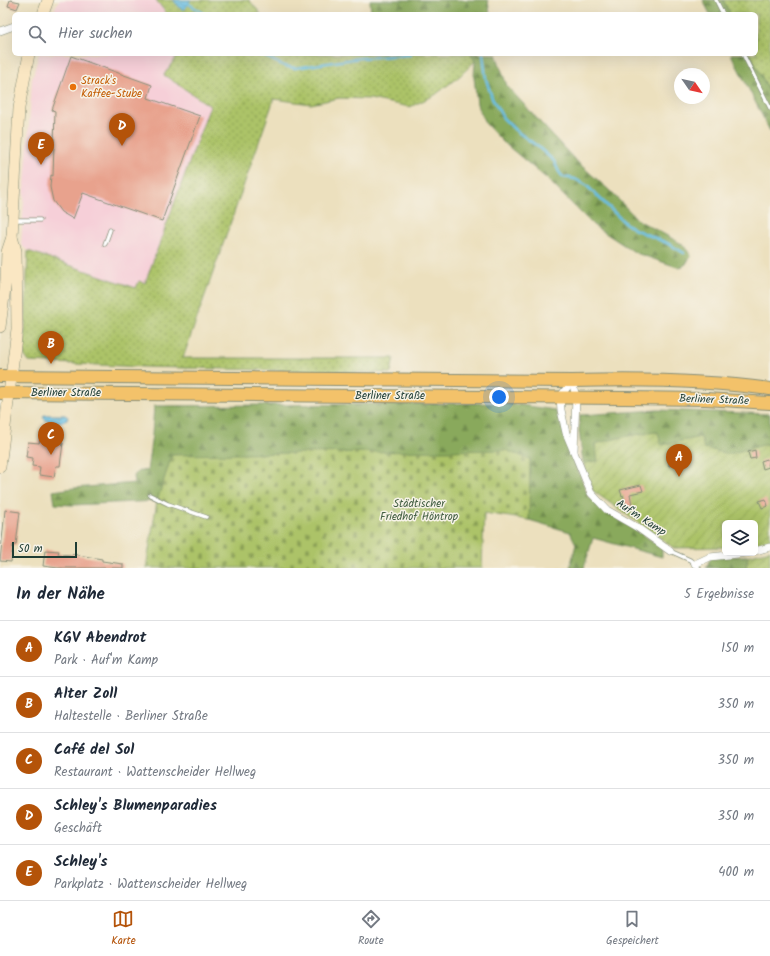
<!DOCTYPE html>
<html lang="de">
<meta charset="utf-8">
<style>
body{margin:0;font-family:Kalam,sans-serif;background:#f2f2f3;color:#1f2937}
.controls{position:absolute;right:12px;bottom:12px;display:grid;overflow:hidden;border-radius:6px;box-shadow:0 4px 16px #0002}
.controls button{width:36px;height:36px;display:grid;place-items:center;padding:0;border:0;border-bottom:1px solid #e0e1e3;background:#fff;color:#1f2937;font:20px sans-serif}
.compass{position:absolute;left:674px;top:68px;width:36px;height:36px;border-radius:50%;background:#fff;box-shadow:0 4px 16px #0002;rotate:124deg}
.scale{position:absolute;left:12px;bottom:10px;width:65px;box-sizing:border-box;padding-left:4px;border:2px solid #1f3d34;border-top:0;font-size:11px;line-height:14px;white-space:nowrap;color:#1f3d34;-webkit-text-stroke:3px #f7f3e8;paint-order:stroke}
.you{position:absolute;left:499px;top:397px;width:14px;height:14px;margin:-10px;border:3px solid #fff;border-radius:50%;background:#1a73e8;box-shadow:0 0 0 6px #1a73e833}
.badge{display:grid;place-items:center;width:26px;height:26px;border-radius:50%;background:#b45309;color:#fff;font-size:13px;font-weight:700}
.pin{position:absolute;translate:-50% -33px;filter:drop-shadow(0 1px 2px #0008)}
.pin::after{content:'';position:absolute;top:21px;width:14px;height:12px;background:inherit;clip-path:polygon(0 0,100% 0,50% 100%)}
.list{margin:0;padding:0;list-style:none}
h2{display:flex;justify-content:space-between;align-items:center;height:52px;margin:0;padding:0 16px;font-size:17px}
h2 small{font-size:13px;font-weight:400;color:#747a83}
.list li{display:grid;grid-template-columns:26px 1fr auto;gap:12px;align-items:center;box-sizing:border-box;height:56px;padding:0 16px;border-top:1px solid #e0e1e3}
.list b{display:block;font-size:15px;white-space:nowrap}
.list p{margin:0;font-size:13px;white-space:nowrap;color:#747a83}
.list em{font-size:13px;font-style:normal;color:#747a83}
.icon{flex:none;width:22px;height:22px;fill:none;stroke:currentColor;stroke-width:2;stroke-linecap:round;stroke-linejoin:round}
.map{position:relative;flex:none;width:770px;height:568px;overflow:hidden}
.search{position:absolute;background:#fff;box-shadow:0 4px 16px #0002;left:12px;right:12px;top:12px;height:44px;display:flex;align-items:center;gap:10px;box-sizing:border-box;padding:0 14px;border-radius:6px;color:#747a83;font-size:15px}
.sheet{height:332px;background:#fff}
nav{display:flex;justify-content:space-around;align-items:center;box-sizing:border-box;height:56px;border-top:1px solid #e0e1e3;background:#fff;font-size:11px;color:#747a83}
nav a{display:grid;justify-items:center;gap:2px}
nav .on{color:#b45309}
.map>svg:first-child{display:block}
.built{fill:#f6cfd8}
.grass{fill:url(#grass-dots);stroke:#66804e}
.forest{fill:url(#forest-firs);stroke:#547348}
.cemetery{fill:url(#cemetery-stones);stroke:#66804e}
.garden{fill:url(#garden-furrows);stroke:#66804e}
.water{fill:url(#water-waves);stroke:#447e8c}
.lines{fill:none;stroke-linecap:round;stroke-linejoin:round}
.stream{stroke:#68bfe5;stroke-width:2.5}
.building{fill:#e8a28d}
.service-casing{stroke:#868e79;stroke-width:5}
.minor-casing{stroke:#868e79;stroke-width:8}
.secondary-casing{stroke:#868e79;stroke-width:12}
.primary-casing{stroke:#868e79;stroke-width:14}
.service{stroke:#fff;stroke-width:3.5}
.minor{stroke:#fff;stroke-width:7}
.secondary{stroke:#fae7c3;stroke-width:11}
.primary{stroke:#f3c26a;stroke-width:12}
.food-dot{fill:#e8710a;stroke:#f7f3e8;stroke-width:1.5}
.labels{text-anchor:middle;dominant-baseline:central;stroke-width:3;stroke-linejoin:round;paint-order:stroke}
.food-label{font-size:11px;fill:#c56008;stroke:#f7f3e8;text-anchor:start}
.street-label{font-size:11px;fill:#1f3d34;stroke:#f7f3e8}
.park-label{font-size:11px;fill:#425e41;stroke:#f7f3e8}
</style>
<div class="map">
<svg width="770" height="568" viewBox="0 0 770 568">
<defs>
<pattern id="grass-dots" width="8" height="8" patternUnits="userSpaceOnUse"><rect width="8" height="8" fill="#acc367"/><path d="M2 2h.1M6 6h.1" fill="none" stroke="#8ba056" stroke-width="1.8" stroke-linecap="round"/></pattern>
<pattern id="forest-firs" width="22" height="20" patternUnits="userSpaceOnUse"><rect width="22" height="20" fill="#89a95c"/><path d="M5 1l3.5 6h-7zM16 11l3.5 6h-7z" fill="#6f8b4d"/></pattern>
<pattern id="cemetery-stones" width="16" height="16" patternUnits="userSpaceOnUse"><rect width="16" height="16" fill="#acc367"/><path d="M2 7V4a2 2 0 0 1 4 0v3zM10 15v-3a2 2 0 0 1 4 0v3z" fill="#8ba056"/></pattern>
<pattern id="garden-furrows" width="10" height="10" patternUnits="userSpaceOnUse"><rect width="10" height="10" fill="#acc367"/><path d="M-1 1l2-2M0 10L10 0M9 11l2-2" fill="none" stroke="#8ba056"/></pattern>
<pattern id="water-waves" width="16" height="10" patternUnits="userSpaceOnUse"><rect width="16" height="10" fill="#68bfe5"/><path d="M0 5q4-4 8 0t8 0" fill="none" stroke="#559cba"/></pattern>
</defs>
<rect width="100%" height="100%" fill="#f7f3e8"/>
<filter id="ink" filterUnits="userSpaceOnUse"><feTurbulence type="fractalNoise" baseFrequency=".025" numOctaves="2"/><feDisplacementMap in="SourceGraphic" scale="8" xChannelSelector="R" yChannelSelector="G"/><feConvolveMatrix kernelMatrix="1 2 1 2 8 2 1 2 1" color-interpolation-filters="sRGB"/></filter>
<filter id="wash" filterUnits="userSpaceOnUse"><feTurbulence type="fractalNoise" baseFrequency=".012" numOctaves="4" result="noise"/><feDisplacementMap in="SourceGraphic" scale="16" xChannelSelector="R" yChannelSelector="G"/><feGaussianBlur stdDeviation="0.9" result="paint"/><feColorMatrix in="noise" values="0 0 0 0 0 0 0 0 0 0 0 0 0 0 0 0 0 1.4 0 .05"/><feComposite in="paint" operator="in"/></filter>
<g filter="url(#wash)">
<rect width="100%" height="100%" fill="#ece0be"/>
<g class="built">
<path d="M 59,0 L 156,0 L 167,14 L 52,14 Z"/>
<path d="M 39,54 L 178,54 L 164,75 L 210,106 L 145,283 L 139,281 L 137,288 L 28,251 L 21,245 L 32,79 Z"/>
</g>
<g class="grass">
<path d="M 156,0 L 249,0 L 261,14 L 167,14 Z"/>
<path d="M 723,0 L 770,0 L 770,93 L 750,54 L 756,54 L 756,14 L 730,14 Z"/>
<path d="M 178,54 L 471,54 L 475,61 L 461,75 L 435,95 L 410,107 L 370,99 L 339,98 L 311,104 L 274,99 L 183,358 L 394,358 L 391,373 L 145,367 L 29,362 L 24,355 L 28,251 L 136,288 L 139,281 L 145,283 L 210,106 L 164,75 Z"/>
</g>
<g class="forest">
<path d="M 370,0 L 488,0 L 490,14 L 371,14 Z"/>
<path d="M 703,0 L 723,0 L 730,14 L 710,14 Z"/>
<path d="M 471,54 L 496,54 L 507,86 L 574,159 L 610,191 L 638,220 L 682,244 L 691,255 L 686,264 L 680,268 L 636,253 L 593,225 L 546,178 L 503,142 L 485,123 L 477,104 L 474,77 L 475,61 Z"/>
<path d="M 731,54 L 750,54 L 770,93 L 770,131 Z"/>
<path d="M 507,403 L 555,410 L 588,496 L 610,514 L 662,547 L 662,557 L 593,538 L 584,568 L 570,568 L 576,544 L 570,532 L 529,520 L 530,459 L 172,455 L 157,501 L 72,505 L 55,504 L 53,491 L 74,488 L 135,483 L 134,476 L 139,470 L 147,471 L 152,435 L 154,406 Z"/>
<path d="M 658,410 L 770,414 L 770,455 L 767,444 L 729,454 L 704,448 L 701,437 L 661,445 L 658,432 C 636,434 616,438 595,444 L 598,461 L 583,463 L 579,431 L 580,415 Z"/>
<path d="M 748,556 L 746,568 L 706,568 L 711,557 Z"/>
</g>
<path class="cemetery" d="M 505,450 L 530,459 L 529,520 L 484,513 L 482,568 L 146,568 L 157,501 L 172,455 Z"/>
<g class="garden">
<path d="M 658,432 L 661,445 L 701,437 L 704,448 L 729,454 L 767,444 L 770,455 L 770,541 L 755,544 L 755,523 L 725,523 L 725,547 L 674,548 L 593,491 L 583,463 L 598,461 L 595,444 C 616,438 636,434 658,432 Z"/>
<path d="M 770,550 L 770,568 L 746,568 L 748,556 Z"/>
</g>
<g class="water">
<path d="M 173,0 L 191,0 L 184,10 L 181,9 Z"/>
<path d="M 44,415 L 65,415 L 68,417 L 67,420 L 62,422 L 45,420 L 43,417 Z"/>
</g>
<g class="lines">
<g class="stream">
<path d="M 189,4 L 205,14"/>
<path d="M 263,54 L 268,58 L 284,66 L 295,68 L 360,58 L 411,55"/>
<path d="M 483,54 L 486,79 L 492,98 L 503,118 L 515,130 L 537,146 L 554,161 L 559,172 L 563,177 L 575,179 L 586,185 L 625,223 L 634,229 L 669,244 L 684,253"/>
</g>
</g>
<g id="blocks">
<g class="building">
<path d="M 10,0 L 20,2 L 17,9 L 8,6 Z"/>
<path d="M 71,56 L 152,85 L 148,98 L 200,116 L 162,221 L 83,193 L 73,219 L 61,212 L 53,201 L 50,187 L 51,175 L 53,176 L 55,111 L 52,110 Z"/>
<path d="M 40,440 L 63,443 L 60,466 L 56,466 L 54,477 L 39,475 L 40,467 L 32,466 L 33,458 L 26,457 L 28,442 L 39,443 Z"/>
<path d="M 755,450 L 756,458 L 750,459 L 748,452 Z"/>
<path d="M 675,457 L 676,464 L 669,466 L 668,459 Z"/>
<path d="M 767,459 L 769,467 L 763,469 L 761,461 Z"/>
<path d="M 641,485 L 643,491 L 630,494 L 633,510 L 627,511 L 623,495 L 622,496 L 620,490 Z"/>
<path d="M 766,499 L 768,506 L 762,508 L 759,501 Z"/>
<path d="M 5,510 L 20,512 L 16,545 L 13,545 L 11,562 L 0,561 Z"/>
<path d="M 45,550 L 59,551 L 58,554 L 72,555 L 72,554 L 102,559 L 102,561 L 123,564 L 123,568 L 58,568 L 43,566 Z"/>
</g>
</g>
</g>
<g filter="url(#ink)">
<use href="#blocks" fill-opacity="0" stroke="#868e79" stroke-width="1"/>
<g class="lines">
<g class="service-casing">
<g id="service">
<path d="M 716,0 L 723,14"/>
<path d="M 743,54 L 770,108"/>
<path d="M 14,220 L 40,220"/>
<path d="M 105,244 L 110,230"/>
<path d="M 150,495 L 168,504 L 206,517"/>
<path d="M 670,551 L 690,560 L 699,568"/>
</g>
</g>
<g class="minor-casing">
<g id="minor">
<path d="M 0,31 L 14,26"/>
<path d="M 572,381 L 560,397 L 561,410 L 566,433 L 591,493 L 607,510 L 638,528 L 670,551"/>
<path d="M 572,381 L 576,397 L 574,451"/>
<path d="M 755,551 L 770,547"/>
<path d="M 695,564 L 710,557 L 747,553"/>
</g>
</g>
<g class="secondary-casing">
<g id="secondary">
<path d="M 43,14 L 48,0"/>
<path d="M 0,327 L 6,280 L 7,252 L 12,237 L 19,108 L 29,54"/>
<path d="M 0,467 L 17,329 L 16,251 L 12,237"/>
</g>
</g>
<g class="primary-casing">
<g id="primary">
<path d="M 0,376 L 572,381 C 638,379 705,380 770,389"/>
<path d="M 0,393 L 624,398 L 706,399 L 770,403"/>
</g>
</g>
<use href="#service" class="service"/>
<use href="#minor" class="minor"/>
<use href="#secondary" class="secondary"/>
<use href="#primary" class="primary"/>
</g>
</g>
<circle class="food-dot" cx="73" cy="87" r="4"/>
<g class="labels">
<g class="food-label">
<text x="81" y="81">Strack's<tspan x="81" dy="13">Kaffee-Stube</tspan></text>
</g>
<g class="street-label">
<text x="66" y="393">Berliner Straße</text>
<text x="390" y="396">Berliner Straße</text>
<text transform="translate(714 400) rotate(2)">Berliner Straße</text>
<text transform="translate(641 518) rotate(33)">Auf'm Kamp</text>
</g>
<g class="park-label">
<text x="419" y="504">Städtischer<tspan x="419" dy="13">Friedhof Höntrop</tspan></text>
</g>
</g>
</svg>
<div class="controls">
<button><svg class="icon" aria-label="layers" viewBox="0 0 24 24"><path d="M12 4l9 5-9 5-9-5zM3 14l9 5 9-5"/></svg></button>
</div>
<svg class="compass" viewBox="-18 -18 36 36"><path d="M0-13l5 13h-10z" fill="#e53935"/><path d="M0 13l5-13h-10z" fill="#747a83"/></svg>
<div class="scale">50 m</div>
<div class="you"></div>
<div class="pin badge" style="left:679px;top:477px">A</div>
<div class="pin badge" style="left:51px;top:364px">B</div>
<div class="pin badge" style="left:51px;top:455px">C</div>
<div class="pin badge" style="left:122px;top:146px">D</div>
<div class="pin badge" style="left:41px;top:165px">E</div>
<div class="search"><svg class="icon" aria-label="search" viewBox="0 0 24 24"><circle cx="10" cy="10" r="6"/><path d="M15 15l6 6"/></svg>Hier suchen</div>
</div>
<section class="sheet">
<h2>In der Nähe<small>5 Ergebnisse</small></h2>
<ul class="list">
<li><span class="badge">A</span><div><b>KGV Abendrot</b><p>Park · Auf'm Kamp</p></div><em>150 m</em></li>
<li><span class="badge">B</span><div><b>Alter Zoll</b><p>Haltestelle · Berliner Straße</p></div><em>350 m</em></li>
<li><span class="badge">C</span><div><b>Café del Sol</b><p>Restaurant · Wattenscheider Hellweg</p></div><em>350 m</em></li>
<li><span class="badge">D</span><div><b>Schley's Blumenparadies</b><p>Geschäft</p></div><em>350 m</em></li>
<li><span class="badge">E</span><div><b>Schley's</b><p>Parkplatz · Wattenscheider Hellweg</p></div><em>400 m</em></li>
</ul>
</section>
<nav>
<a class="on"><svg class="icon" aria-label="map" viewBox="0 0 24 24"><path d="M3 6l6-2 6 2 6-2v14l-6 2-6-2-6 2zM9 4v14M15 6v14"/></svg>Karte</a>
<a><svg class="icon" aria-label="directions" viewBox="0 0 24 24"><path d="M12 3l9 9-9 9-9-9zM9 14v-3h6M13 9l2 2-2 2"/></svg>Route</a>
<a><svg class="icon" aria-label="saved" viewBox="0 0 24 24"><path d="M7 4h10v16l-5-4-5 4z"/></svg>Gespeichert</a>
</nav>
